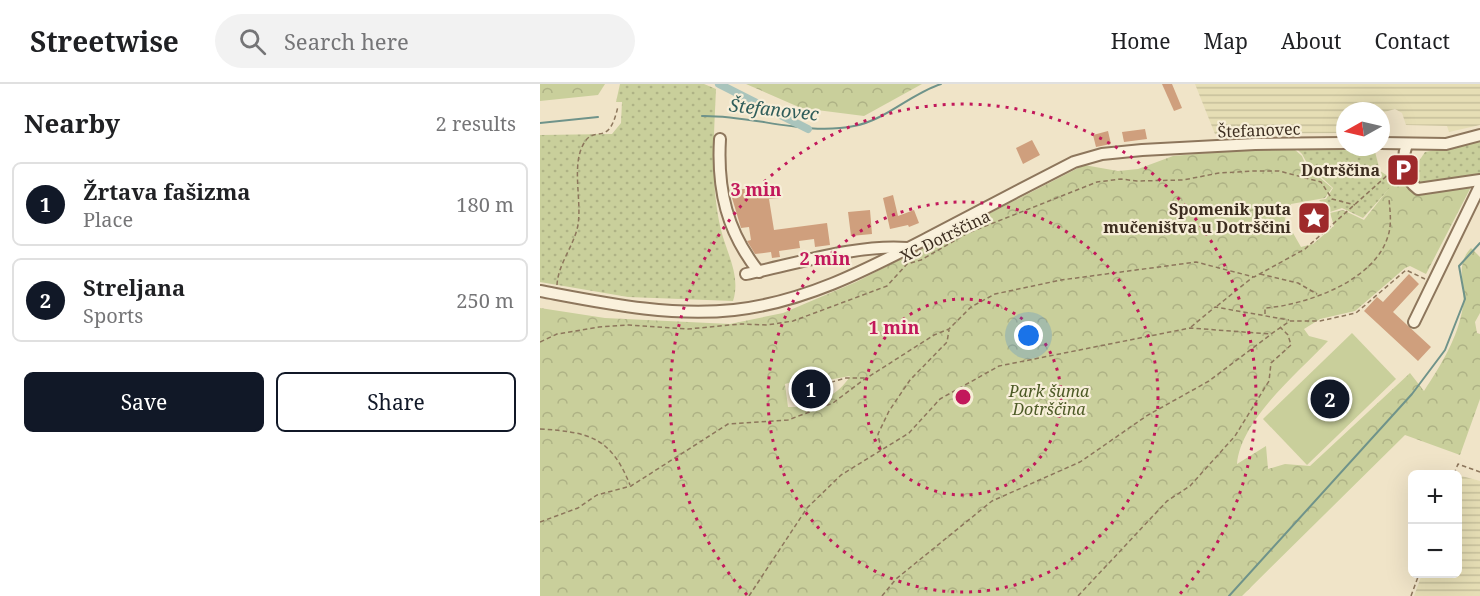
<!DOCTYPE html>
<meta charset="utf-8">
<style>
body{margin:0;font-family:"Noto Serif",serif;background:#f2f2f2;color:#202124}
.controls{position:absolute;right:18px;bottom:18px;display:grid;overflow:hidden;border-radius:9px;box-shadow:0 6px 24px #0002}
.controls button{width:54px;height:54px;display:grid;place-items:center;padding:0;border:0;border-bottom:2px solid #e0e0e0;background:#fff;color:#202124;font:30px sans-serif}
.compass{position:absolute;left:796px;top:18px;width:54px;height:54px;border-radius:50%;background:#fff;box-shadow:0 6px 24px #0002;rotate:262deg}
.you{position:absolute;left:489px;top:252px;width:21px;height:21px;margin:-15px;border:4px solid #fff;border-radius:50%;background:#1a73e8;box-shadow:0 0 0 9px #1a73e833}
.badge{display:grid;place-items:center;width:39px;height:39px;border-radius:50%;background:#111827;color:#fff;font-size:20px;font-weight:700}
.pin{position:absolute;translate:-50% -50%;border:3px solid #fff;box-shadow:0 2px 6px #0006}
.list{margin:0;padding:0;list-style:none}
h2{display:flex;justify-content:space-between;align-items:center;height:78px;margin:0;padding:0 24px;font-size:26px}
h2 small{font-size:20px;font-weight:400;color:#757577}
.list li{display:grid;grid-template-columns:39px 1fr auto;gap:18px;align-items:center;box-sizing:border-box;height:84px;margin:0 12px 12px;padding:0 12px;border:2px solid #e0e0e0;border-radius:9px}
.list b{display:block;font-size:22px;white-space:nowrap}
.list p{margin:0;font-size:20px;white-space:nowrap;color:#757577}
.list em{font-size:20px;font-style:normal;color:#757577}
.actions{display:flex;gap:12px;padding:18px 24px}
.actions a{flex:1;padding:14px 0;border:2px solid #111827;border-radius:9px;text-align:center;font-size:21px;color:#111827}
.actions .main{background:#111827;color:#fff}
.icon{flex:none;width:33px;height:33px;fill:none;stroke:currentColor;stroke-width:2;stroke-linecap:round;stroke-linejoin:round}
.map{position:relative;flex:none;width:940px;height:512px;overflow:hidden}
header{display:flex;align-items:center;gap:36px;box-sizing:border-box;height:84px;padding:0 30px;background:#fff;border-bottom:2px solid #e0e0e0}
header strong{font-size:28px}
nav{display:flex;gap:33px;margin-inline-start:auto;font-size:21px}
.search{width:420px;height:54px;background:#f2f2f2;display:flex;align-items:center;gap:15px;box-sizing:border-box;padding:0 21px;border-radius:33px;color:#757577;font-size:22px}
main{display:flex}
aside{flex:1;background:#fff}
.map>svg:first-child{display:block}
.farmland{fill:url(#farmland-rules)}
.grass{fill:url(#grass-dots)}
.forest{fill:url(#forest-crowns);fill-rule:evenodd}
.park{fill:#c9cf9b}
.lines{fill:none;stroke-linecap:round;stroke-linejoin:round}
.stream{stroke:#6f938a;stroke-width:2}
.canal{stroke:#a9c4bc;stroke-width:8}
.building{fill:#cf9f7d}
.minor-casing{stroke:#8d765c;stroke-width:14}
.path{stroke:#8d765c;stroke-width:1.5;stroke-dasharray:4.5 3;stroke-linecap:butt}
.minor{stroke:#faf1dc;stroke-width:10}
.ring{fill:none;stroke:#c2185b;stroke-width:3;stroke-dasharray:3 6}
.labels{text-anchor:middle;dominant-baseline:central;stroke-width:4.5;stroke-linejoin:round;paint-order:stroke}
.street-label{font-size:16px;fill:#3d2e20;stroke:#f7eed8}
.poi-label{font-size:16px;font-weight:bold;fill:#3d2e20;stroke:#f7eed8;text-anchor:end}
.park-label{font-size:16px;font-style:italic;fill:#4d5a26;stroke:#f7eed8}
.water-label{font-size:18px;font-style:italic;fill:#2f5d5a;stroke:#f7eed8}
.centre{fill:#c2185b;stroke:#f7eed8;stroke-width:3}
.ring-label{font-size:18px;text-anchor:middle;font-weight:bold;fill:#c2185b;stroke:#f7eed8;stroke-width:4.5;stroke-linejoin:round;paint-order:stroke}
</style>
<header>
<strong>Streetwise</strong>
<div class="search"><svg class="icon" aria-label="search" viewBox="0 0 24 24"><circle cx="10" cy="10" r="6"/><path d="M15 15l6 6"/></svg>Search here</div>
<nav><a>Home</a><a>Map</a><a>About</a><a>Contact</a></nav>
</header>
<main>
<aside>
<h2>Nearby<small>2 results</small></h2>
<ul class="list">
<li><span class="badge">1</span><div><b>Žrtava fašizma</b><p>Place</p></div><em>180 m</em></li>
<li><span class="badge">2</span><div><b>Streljana</b><p>Sports</p></div><em>250 m</em></li>
</ul>
<div class="actions"><a class="main">Save</a><a>Share</a></div>
</aside>
<div class="map">
<svg width="940" height="512" viewBox="0 0 940 512">
<defs>
<pattern id="farmland-rules" width="6" height="5" patternUnits="userSpaceOnUse" patternTransform="scale(1.5)"><rect width="6" height="5" fill="#e6deb5"/><path d="M0 2.5h6" fill="none" stroke="#c6bf9b"/></pattern>
<pattern id="grass-dots" width="8" height="8" patternUnits="userSpaceOnUse" patternTransform="scale(1.5)"><rect width="8" height="8" fill="#c9cf9b"/><path d="M2 2h.1M6 6h.1" fill="none" stroke="#aeb285" stroke-width="1.8" stroke-linecap="round"/></pattern>
<pattern id="forest-crowns" width="20" height="18" patternUnits="userSpaceOnUse" patternTransform="scale(1.5)"><rect width="20" height="18" fill="#c9cf9b"/><path d="M2 6a3 3 0 1 1 6 0M12 15a3 3 0 1 1 6 0" fill="none" stroke="#aeb285"/></pattern>
</defs>
<rect width="100%" height="100%" fill="#f0e4c8"/>
<g class="farmland">
<path d="M 655,0 L 940,0 L 940,41 L 909,48 L 907,42 L 866,41 L 862,29 L 855,25 L 841,29 L 805,27 L 805,49 L 675,50 Z"/>
<path d="M 918,391 L 940,397 L 940,512 L 874,512 L 882,490 L 918,490 Z"/>
</g>
<g class="grass">
<path d="M 80,0 L 164,0 L 176,5 C 174,52 170,100 181,146 C 187,170 201,192 193,217 L 88,213 L 0,198 L 0,51 L 72,50 L 81,39 L 82,18 L 76,18 Z"/>
<path d="M 940,58 L 940,93 L 879,101 L 873,93 L 873,86 L 885,68 Z"/>
<path d="M 753,61 L 834,64 L 840,87 L 856,97 L 823,134 L 802,124 L 790,128 L 779,116 L 786,115 L 793,104 L 768,81 L 762,70 Z"/>
</g>
<g class="forest">
<path d="M 0,0 L 65,0 L 58,11 L 0,17 Z"/>
<path d="M 206,0 L 382,0 L 324,32 L 261,24 Z"/>
<path d="M 725,64 L 754,65 L 762,72 L 766,82 L 792,104 L 785,114 L 751,120 L 745,135 L 761,163 L 773,160 L 794,142 L 790,129 L 803,126 L 824,136 L 850,103 L 861,97 L 877,108 L 930,100 L 931,103 L 886,190 L 870,182 L 865,184 L 815,227 L 780,235 L 764,245 L 769,252 L 788,257 C 758,289 701,335 697,380 L 726,362 L 728,385 L 745,380 L 770,382 L 870,289 L 884,307 C 901,281 918,254 923,222 C 926,200 914,182 931,164 L 940,173 L 940,229 L 935,238 L 937,249 L 940,250 L 940,315 L 920,371 L 865,351 L 702,512 L 0,512 L 0,224 L 65,234 L 190,240 L 243,229 L 316,198 L 544,81 L 578,87 L 598,85 L 633,72 ZM 280,290 L 288,296 L 310,292 C 298,313 271,324 248,323 L 245,300 Z"/>
</g>
<path class="park" d="M 812,249 L 856,295 L 767,381 L 723,335 Z"/>
<g class="lines">
<g class="stream">
<path d="M 162,32 C 213,31 264,52 314,42 C 346,36 370,10 401,0"/>
<path d="M 0,39 L 58,33"/>
<path d="M 689,512 L 872,310 L 905,266 L 925,215 L 919,182 L 940,159"/>
</g>
<path class="canal" d="M 179,0 L 268,45"/>
</g>
<g class="building">
<path d="M 622,0 L 632,0 L 642,24 L 634,27 Z"/>
<path d="M 605,45 L 607,55 L 584,58 L 582,48 Z"/>
<path d="M 568,47 L 571,60 L 556,63 L 553,51 Z"/>
<path d="M 492,56 L 500,71 L 483,80 L 476,64 Z"/>
<path d="M 238,100 L 240,114 L 229,115 L 234,146 L 287,139 L 290,161 L 275,163 L 274,155 L 259,157 L 260,164 L 239,167 L 240,173 L 232,174 L 231,168 L 215,170 L 207,157 L 211,156 L 209,143 L 201,144 L 190,107 Z"/>
<path d="M 353,111 L 358,132 L 374,126 L 379,139 L 369,143 L 368,141 L 350,145 L 343,114 Z"/>
<path d="M 330,126 L 332,150 L 311,152 L 308,128 Z"/>
<path d="M 869,190 L 879,200 L 853,228 L 891,263 L 878,277 L 824,227 L 837,213 L 843,218 Z"/>
</g>
<g class="lines">
<g class="minor-casing">
<g id="minor">
<path d="M 180,55 C 177,106 187,148 219,188"/>
<path d="M 841,59 L 906,60 L 940,51"/>
<path d="M 867,60 C 861,76 864,95 878,105 L 940,96"/>
<path d="M 206,190 C 256,180 317,160 367,164"/>
<path d="M 0,207 C 64,219 129,233 194,226 C 265,218 326,186 388,154 C 437,128 485,103 534,78 L 562,70 L 602,66 L 715,60 L 805,59"/>
<path d="M 874,238 L 940,102"/>
</g>
</g>
<g class="path">
<path d="M 720,190 L 758,199 L 777,210"/>
<path d="M 17,201 C 18,180 34,162 38,141 C 42,116 31,81 44,59 C 55,40 69,65 78,22"/>
<path d="M 677,222 L 713,193"/>
<path d="M 725,230 L 725,224 C 766,221 835,197 848,152 C 852,140 850,127 849,115"/>
<path d="M 651,243 L 675,223 L 749,236"/>
<path d="M 0,258 L 17,250 L 59,243 L 89,241 L 148,245 L 201,240 L 227,241 L 253,237 L 347,202 L 367,180 L 381,176 L 428,149 L 557,98 L 581,95 L 597,97 L 643,96 L 679,89 L 714,87 L 739,87 L 781,98 L 792,115 L 815,121"/>
<path d="M 269,329 L 263,313 L 279,307 L 278,302 L 306,294 L 325,294"/>
<path d="M 0,345 C 49,348 71,353 90,401"/>
<path d="M 341,366 L 338,350 L 349,327 L 370,296 L 407,258 L 409,246"/>
<path d="M 914,390 L 918,380 L 940,388"/>
<path d="M 0,438 L 38,424 L 57,411 L 91,402 L 188,340 L 248,336 L 293,319 L 322,297 L 394,251 L 409,245 L 431,223 L 455,210 L 521,196 L 656,178 L 714,193 L 765,165 L 851,88 L 857,91"/>
<path d="M 209,512 L 267,424 L 301,391 L 369,349 L 400,315 L 459,282 L 650,244 L 731,250 L 750,237 L 780,237 L 816,229 L 866,186 L 885,195"/>
<path d="M 342,512 L 356,495 L 452,417 L 540,378 L 608,331 L 669,297 L 730,251"/>
<path d="M 538,512 L 627,417 L 650,402 L 695,352 L 729,297 L 731,279 L 751,261 L 748,251 L 740,243"/>
<path d="M 871,512 L 879,490"/>
</g>
<use href="#minor" class="minor"/>
</g>
<g class="ring">
<circle cx="423" cy="313" r="98"/>
<circle cx="423" cy="313" r="195"/>
<path d="M207 511A293 293 0 1 1 639 511"/>
</g>
<defs>
<g id="parking-square" transform="scale(1.725)"><rect x="-9" y="-9" width="18" height="18" rx="4" fill="#9e2a2b" stroke="#f7eed8"/><path d="M-3.5-5.5H1a3.5 3.5 0 0 1 0 7H-1V5.5H-3.5ZM-1-3.4V-.6H.8a1.4 1.4 0 0 0 0-2.8Z" fill="#fff"/></g>
<g id="sight-square" transform="scale(1.725)"><rect x="-9" y="-9" width="18" height="18" rx="4" fill="#9e2a2b" stroke="#f7eed8"/><path d="M0-6L1.8-2.2L6-1.7L2.9 1.2L3.7 5.4L0 3.3L-3.7 5.4L-2.9 1.2L-6-1.7L-1.8-2.2Z" fill="#fff"/></g>
</defs>
<g fill-rule="evenodd">
<use href="#parking-square" x="863" y="86"/>
<use href="#sight-square" x="774" y="134"/>
</g>
<g class="labels">
<g class="street-label">
<text transform="translate(719 46) rotate(-2)">Štefanovec</text>
<text transform="translate(405 152) rotate(-26)">XC Dotrščina</text>
</g>
<g class="poi-label">
<text x="840" y="86">Dotrščina</text>
<text x="751" y="125">Spomenik puta<tspan x="751" dy="18">mučeništva u Dotrščini</tspan></text>
</g>
<g class="park-label">
<text x="509" y="307">Park šuma<tspan x="509" dy="18">Dotrščina</tspan></text>
</g>
<g class="water-label">
<text transform="translate(234 25) rotate(6)">Štefanovec</text>
</g>
</g>
<circle cx="423" cy="313" r="9" class="centre"/>
<g class="ring-label">
<text x="216" y="112">3 min</text>
<text x="285" y="181">2 min</text>
<text x="354" y="250">1 min</text>
</g>
</svg>
<div class="controls">
<button>+</button>
<button>−</button>
</div>
<svg class="compass" viewBox="-18 -18 36 36"><path d="M0-13l5 13h-10z" fill="#e53935"/><path d="M0 13l5-13h-10z" fill="#757577"/></svg>
<div class="you"></div>
<div class="pin badge" style="left:271px;top:305px">1</div>
<div class="pin badge" style="left:790px;top:315px">2</div>
</div>
</main>
